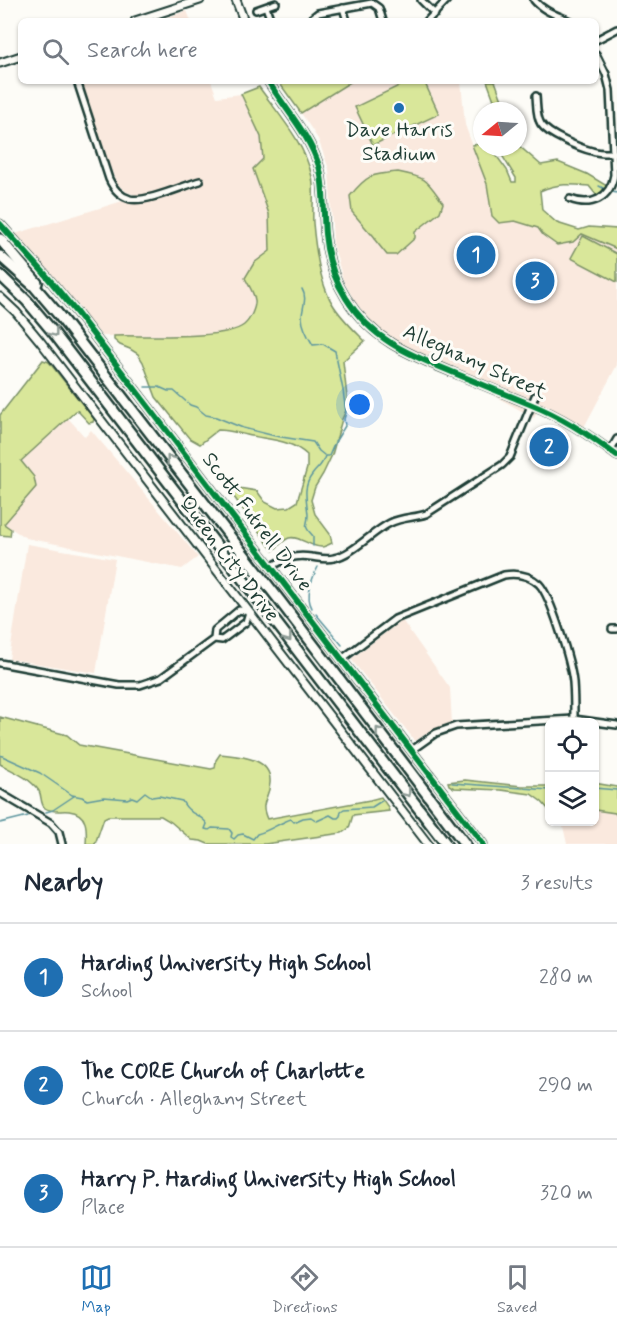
<!DOCTYPE html>
<meta charset="utf-8">
<style>
body{margin:0;font-family:Mynerve,sans-serif;background:#f6f6f7;color:#1f2937}
.controls{position:absolute;right:18px;bottom:18px;display:grid;overflow:hidden;border-radius:9px;box-shadow:0 2px 4px #0004}
.controls button{width:54px;height:54px;display:grid;place-items:center;padding:0;border:0;border-bottom:2px solid #e0e1e3;background:#fff;color:#1f2937;font:30px sans-serif}
.compass{position:absolute;left:473px;top:102px;width:54px;height:54px;border-radius:50%;background:#fff;box-shadow:0 2px 4px #0004;rotate:252deg}
.you{position:absolute;left:360px;top:405px;width:21px;height:21px;margin:-15px;border:4px solid #fff;border-radius:50%;background:#1a73e8;box-shadow:0 0 0 9px #1a73e833}
.badge{display:grid;place-items:center;width:39px;height:39px;border-radius:50%;background:#1f6fb2;color:#fff;font-size:20px;font-weight:700}
.pin{position:absolute;translate:-50% -50%;border:3px solid #fff;box-shadow:0 2px 6px #0006}
.list{margin:0;padding:0;list-style:none}
h2{display:flex;justify-content:space-between;align-items:center;height:78px;margin:0;padding:0 24px;font-size:26px}
h2 small{font-size:20px;font-weight:400;color:#747a83}
.list li{display:grid;grid-template-columns:39px 1fr auto;gap:18px;align-items:center;box-sizing:border-box;height:108px;padding:0 24px;border-top:2px solid #e0e1e3}
.list b{display:block;font-size:22px;white-space:nowrap}
.list p{margin:0;font-size:20px;white-space:nowrap;color:#747a83}
.list em{font-size:20px;font-style:normal;color:#747a83}
.icon{flex:none;width:33px;height:33px;fill:none;stroke:currentColor;stroke-width:2;stroke-linecap:round;stroke-linejoin:round}
.map{position:relative;flex:none;width:617px;height:844px;overflow:hidden}
.search{position:absolute;background:#fff;box-shadow:0 2px 4px #0004;left:18px;right:18px;top:18px;height:66px;display:flex;align-items:center;gap:15px;box-sizing:border-box;padding:0 21px;border-radius:9px;color:#747a83;font-size:22px}
.sheet{height:402px;background:#fff}
nav{display:flex;justify-content:space-around;align-items:center;box-sizing:border-box;height:84px;border-top:2px solid #e0e1e3;background:#fff;font-size:16px;color:#747a83}
nav a{display:grid;justify-items:center;gap:3px}
nav .on{color:#1f6fb2}
.map>svg:first-child{display:block}
.built{fill:#fae9de}
.green{fill:#d9e79a;stroke:#7c9267;stroke-width:1.5}
.lines{fill:none;stroke-linecap:round;stroke-linejoin:round}
.stream{stroke:#5d969f;stroke-width:1.5}
.minor-casing{stroke:#1f3d34;stroke-width:10}
.tertiary-casing{stroke:#1f3d34;stroke-width:11}
.motorway-casing{stroke:#1f3d34;stroke-width:14}
.minor{stroke:#fdfcf7;stroke-width:5}
.tertiary{stroke:#fdfcf7;stroke-width:7}
.motorway{stroke:#fdfcf7;stroke-width:9}
.cycleway-casing{stroke:#fdfcf7;stroke-width:10}
.cycleway{stroke:#00873e;stroke-width:6}
.oneway{stroke:#8e9c96}
.poi-dot{fill:#1f6fb2;stroke:#fdfcf7;stroke-width:2}
.labels{text-anchor:middle;dominant-baseline:central;stroke-width:6;stroke-linejoin:round;paint-order:stroke}
.poi-label{font-size:21px;fill:#1f3d34;stroke:#fdfcf7}
.street-label{font-size:21px;fill:#1f3d34;stroke:#fdfcf7}
</style>
<div class="map">
<svg width="617" height="844" viewBox="0 0 617 844">
<rect width="100%" height="100%" fill="#fdfcf7"/>
<filter id="ink" filterUnits="userSpaceOnUse"><feTurbulence type="fractalNoise" baseFrequency=".0167" numOctaves="2"/><feDisplacementMap in="SourceGraphic" scale="12" xChannelSelector="R" yChannelSelector="G"/><feConvolveMatrix kernelMatrix="1 2 1 2 8 2 1 2 1" color-interpolation-filters="sRGB"/></filter>
<g filter="url(#ink)">
<g class="built">
<path d="M 187,11 L 191,21 L 155,21 Z"/>
<path d="M 81,81 L 211,81 L 217,97 L 241,94 L 261,137 L 263,159 L 253,169 L 269,214 L 270,251 L 254,263 L 255,299 L 253,311 L 244,325 L 228,332 L 209,335 L 102,336 L 15,234 L 139,196 L 127,192 L 117,184 L 106,157 Z"/>
<path d="M 352,81 L 368,82 L 371,81 L 461,81 L 465,125 L 497,210 L 543,227 L 617,234 L 617,365 L 582,431 L 539,408 L 534,418 L 386,335 L 372,323 L 355,302 L 343,280 L 333,243 L 329,169 L 318,139 L 301,113 Z"/>
<path d="M 68,418 L 85,437 L 91,430 L 198,557 L 182,569 L 26,538 L 4,524 L 36,487 L 34,477 L 20,461 Z"/>
<path d="M 27,544 L 115,559 L 96,673 L 9,659 Z"/>
<path d="M 402,620 L 450,688 L 452,724 L 434,729 L 415,741 L 351,659 Z"/>
<path d="M 595,807 L 617,808 L 617,844 L 567,844 L 562,822 L 594,822 Z"/>
</g>
<g class="green">
<path d="M 278,81 L 352,81 L 301,113 Z"/>
<path d="M 409,81 L 424,81 L 439,114 L 373,145 L 355,107 Z"/>
<path d="M 487,81 L 495,81 L 506,111 L 498,111 Z"/>
<path d="M 259,87 C 279,115 305,143 312,177 C 315,192 312,208 313,223 C 315,246 320,283 332,303 C 340,317 353,329 365,341 L 343,361 L 348,406 L 342,419 L 332,455 L 323,474 L 315,487 L 311,500 L 315,514 L 330,534 L 332,543 C 330,544 324,547 322,547 C 311,548 299,535 289,538 C 283,540 278,547 273,551 L 226,486 L 257,491 L 265,502 L 277,508 L 289,507 L 297,502 L 307,468 L 307,455 C 290,439 269,440 247,435 C 237,433 229,430 218,430 L 200,444 L 189,438 L 156,397 L 143,362 L 138,354 L 130,349 L 120,345 L 114,340 L 114,336 C 140,335 226,340 244,325 C 250,320 256,307 255,300 C 254,293 248,284 245,278 L 254,263 L 270,251 L 269,214 L 253,169 L 263,159 L 261,137 L 241,94 Z"/>
<path d="M 482,144 L 482,147 L 490,147 L 507,170 L 512,182 L 516,182 L 516,178 L 503,157 L 498,147 L 518,147 L 518,145 L 541,165 L 558,162 L 587,174 L 607,186 L 605,191 L 597,196 L 589,186 C 570,184 558,183 540,191 L 542,210 L 557,223 L 579,230 L 589,227 L 617,229 L 617,249 L 582,234 L 573,242 L 557,245 L 543,235 L 538,228 L 515,221 L 499,223 L 492,216 L 487,184 L 472,145 Z"/>
<path d="M 398,172 C 428,178 426,179 443,203 L 440,212 L 415,232 L 415,238 L 396,255 L 387,255 L 375,240 L 376,239 L 372,234 L 371,234 L 352,212 L 350,196 C 367,175 371,174 398,172 Z"/>
<path d="M 583,236 L 617,254 L 617,282 L 571,258 Z"/>
<path d="M 43,360 L 49,362 L 94,419 L 93,422 L 89,423 L 77,410 L 21,461 L 34,477 L 36,487 L 4,524 L 11,529 L 10,536 L 0,535 L 0,415 Z"/>
<path d="M 0,717 L 67,735 L 79,745 L 211,769 L 215,768 L 216,760 L 220,754 C 238,756 272,757 270,783 C 269,800 259,801 267,819 L 370,800 L 381,797 L 388,807 L 389,811 L 353,815 L 349,828 L 342,833 L 265,844 L 208,844 L 201,841 L 192,840 L 171,822 L 161,816 L 108,816 L 104,818 L 95,844 L 86,844 C 87,829 88,813 69,811 C 61,810 52,813 45,808 C 40,804 42,796 39,791 C 30,778 13,771 0,764 Z"/>
<path d="M 465,780 L 522,786 L 549,786 L 549,810 L 542,802 L 531,794 L 501,790 L 454,788 L 449,785 L 448,782 Z"/>
<path d="M 594,783 L 617,787 L 617,816 L 615,813 L 595,810 Z"/>
</g>
<g class="lines">
<g class="stream">
<path d="M 599,186 L 605,189"/>
<path d="M 612,192 L 617,193"/>
<path d="M 302,289 C 308,299 302,307 302,317 C 302,327 308,337 313,345 L 323,344 L 335,351 L 343,390 L 346,413 L 344,419 L 345,426 L 335,442 L 329,456 L 325,456 C 321,468 319,465 312,475 C 302,488 307,500 308,515 C 308,527 302,524 313,536 L 313,546"/>
<path d="M 145,387 L 159,387 L 168,391 L 174,391 L 190,405 L 196,407 L 206,415 L 216,417 L 243,428 L 275,436 L 313,442 L 319,451 L 324,455"/>
<path d="M 312,608 C 305,596 312,578 318,567"/>
<path d="M 316,614 L 342,645"/>
<path d="M 0,755 L 40,773 L 72,795 L 82,797 L 87,800 L 104,797 L 127,799 L 132,797 L 137,799 L 145,792 L 152,797 L 159,796 L 182,801 C 184,804 185,807 188,809 C 194,816 201,815 207,824 L 205,829 L 209,830 L 212,828 L 229,829 L 232,833 L 231,837 L 234,839 L 238,835 L 243,834 L 253,839 L 257,834 C 269,831 279,823 291,819 L 294,822 L 303,818 L 311,817 L 317,821 L 330,815 L 335,818 L 338,818 L 340,816 L 341,811 L 344,809 L 372,807 L 383,800"/>
<path d="M 452,783 L 550,790"/>
<path d="M 594,788 L 617,790"/>
<path d="M 46,812 L 53,810 L 74,796"/>
<path d="M 0,823 L 28,816"/>
</g>
<g class="minor-casing">
<g id="minor">
<path d="M 421,0 L 435,14"/>
<path d="M 534,0 C 543,11 557,15 570,21"/>
<path d="M 266,7 L 271,21"/>
<path d="M 343,8 L 347,21"/>
<path d="M 256,10 L 276,3"/>
<path d="M 312,21 L 313,17 L 318,13 L 372,3 L 379,8 L 383,21"/>
<path d="M 427,21 L 447,0"/>
<path d="M 596,40 L 617,29"/>
<path d="M 77,81 L 109,179 C 113,188 120,196 130,199 C 145,203 183,186 200,181"/>
<path d="M 536,96 C 537,105 536,116 541,124 C 548,135 580,148 592,151 C 600,154 609,153 617,153"/>
<path d="M 570,199 C 591,207 610,199 614,175 L 610,90 L 606,74 L 596,54"/>
<path d="M 610,451 L 617,439"/>
<path d="M 271,567 C 284,559 295,554 311,557 C 319,558 326,560 334,558 C 353,554 372,532 390,523 C 402,517 414,518 426,514 L 502,465 L 510,457 L 535,396"/>
<path d="M 612,629 L 617,629"/>
<path d="M 342,659 L 395,619 L 504,575 C 517,573 529,575 539,584 C 551,596 571,663 573,682 C 574,694 574,707 574,719"/>
<path d="M 0,663 L 119,685 L 140,685 L 161,678 L 214,639 L 215,630 L 239,610 L 249,612 L 246,622 L 222,640 L 214,639"/>
<path d="M 412,750 L 436,733 L 456,726 L 574,719 L 617,725"/>
<path d="M 0,793 L 51,823 L 59,832 L 62,844"/>
</g>
</g>
<g class="tertiary-casing">
<g id="tertiary">
<path d="M 236,0 L 244,21"/>
<path d="M 135,21 L 200,0"/>
<path d="M 0,63 L 21,56"/>
<path d="M 268,81 C 285,109 309,134 319,166 C 325,188 323,212 325,234 C 327,256 334,279 346,298 C 372,340 408,354 452,372 C 478,383 505,394 532,405 C 562,417 591,436 617,456"/>
<path d="M 0,224 L 44,273 L 76,312 L 483,844"/>
<path d="M 0,297 L 16,312 L 40,341 L 428,844"/>
</g>
</g>
<g class="motorway-casing">
<g id="motorway">
<path d="M 0,239 L 37,283"/>
<path d="M 0,256 L 35,287 L 58,314 L 280,601 L 465,844"/>
<path d="M 0,275 L 27,301 L 53,332 L 446,844"/>
</g>
</g>
<use href="#minor" class="minor"/>
<use href="#tertiary" class="tertiary"/>
<use href="#motorway" class="motorway"/>
<g class="cycleway-casing">
<g id="cycleway">
<path d="M 268,81 C 285,109 309,134 319,166 C 325,188 323,212 325,234 C 327,256 334,279 346,298 C 372,340 408,354 452,372 C 478,383 505,394 532,405 C 562,417 591,436 617,456"/>
<path d="M 0,224 L 44,273 L 76,312 L 483,844"/>
</g>
</g>
<use href="#cycleway" class="cycleway"/>
</g>
<defs><path id="oneway-chevron" d="M-2-3.5L2.5 0L-2 3.5" fill="none" stroke-width="1.6" stroke-linecap="round" stroke-linejoin="round" transform="scale(1.5)"/></defs>
<g class="oneway">
<use href="#oneway-chevron" transform="translate(54 333) rotate(52)"/>
<use href="#oneway-chevron" transform="translate(170 459) rotate(-128)"/>
<use href="#oneway-chevron" transform="translate(288 638) rotate(53)"/>
<use href="#oneway-chevron" transform="translate(379 731) rotate(-127)"/>
<use href="#oneway-chevron" transform="translate(407 793) rotate(52)"/>
</g>
</g>
<circle class="poi-dot" cx="399" cy="108" r="6"/>
<g class="labels">
<g class="poi-label">
<text x="399" y="130">Dave Harris<tspan x="399" dy="24">Stadium</tspan></text>
</g>
<g class="street-label">
<text transform="translate(475 362) rotate(24)">Alleghany Street</text>
<text transform="translate(257 522) rotate(53)">Scott Futrell Drive</text>
<text transform="translate(229 559) rotate(53)">Queen City Drive</text>
</g>
</g>
</svg>
<div class="controls">
<button><svg class="icon" aria-label="locate" viewBox="0 0 24 24"><circle cx="12" cy="12" r="6"/><path d="M12 2v4M12 18v4M2 12h4M18 12h4"/></svg></button>
<button><svg class="icon" aria-label="layers" viewBox="0 0 24 24"><path d="M12 4l9 5-9 5-9-5zM3 14l9 5 9-5"/></svg></button>
</div>
<svg class="compass" viewBox="-18 -18 36 36"><path d="M0-13l5 13h-10z" fill="#e53935"/><path d="M0 13l5-13h-10z" fill="#747a83"/></svg>
<div class="you"></div>
<div class="pin badge" style="left:476px;top:255px">1</div>
<div class="pin badge" style="left:549px;top:447px">2</div>
<div class="pin badge" style="left:535px;top:281px">3</div>
<div class="search"><svg class="icon" aria-label="search" viewBox="0 0 24 24"><circle cx="10" cy="10" r="6"/><path d="M15 15l6 6"/></svg>Search here</div>
</div>
<section class="sheet">
<h2>Nearby<small>3 results</small></h2>
<ul class="list">
<li><span class="badge">1</span><div><b>Harding University High School</b><p>School</p></div><em>280 m</em></li>
<li><span class="badge">2</span><div><b>The CORE Church of Charlotte</b><p>Church · Alleghany Street</p></div><em>290 m</em></li>
<li><span class="badge">3</span><div><b>Harry P. Harding University High School</b><p>Place</p></div><em>320 m</em></li>
</ul>
</section>
<nav>
<a class="on"><svg class="icon" aria-label="map" viewBox="0 0 24 24"><path d="M3 6l6-2 6 2 6-2v14l-6 2-6-2-6 2zM9 4v14M15 6v14"/></svg>Map</a>
<a><svg class="icon" aria-label="directions" viewBox="0 0 24 24"><path d="M12 3l9 9-9 9-9-9zM9 14v-3h6M13 9l2 2-2 2"/></svg>Directions</a>
<a><svg class="icon" aria-label="saved" viewBox="0 0 24 24"><path d="M7 4h10v16l-5-4-5 4z"/></svg>Saved</a>
</nav>
